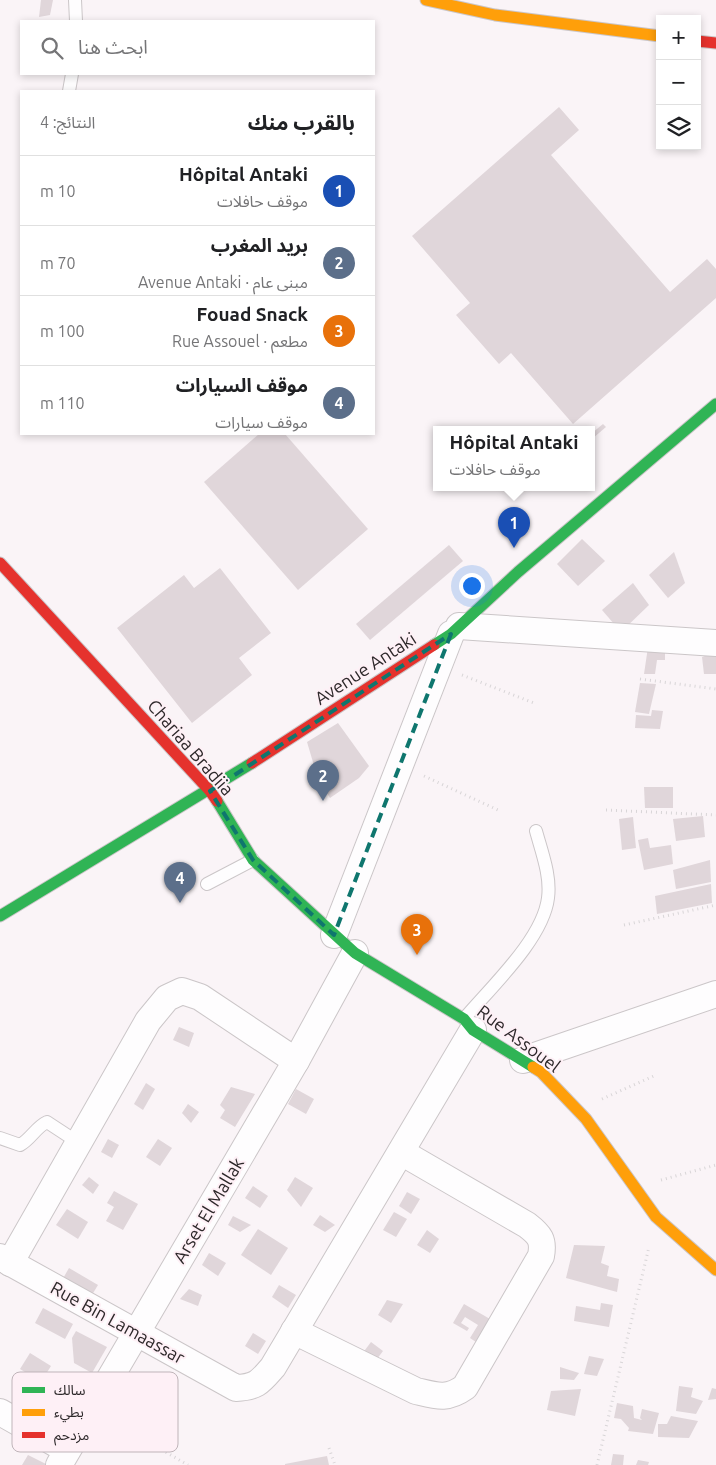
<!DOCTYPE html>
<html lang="ar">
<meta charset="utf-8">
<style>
body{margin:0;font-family:Ubuntu,"Noto Sans Arabic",sans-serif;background:#f2f2f2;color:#202124;direction:rtl}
.controls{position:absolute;right:15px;top:15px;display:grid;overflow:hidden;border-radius:0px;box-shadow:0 2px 8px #0003}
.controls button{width:45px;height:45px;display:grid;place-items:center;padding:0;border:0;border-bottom:1px solid #e0e0e0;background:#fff;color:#202124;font:25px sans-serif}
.you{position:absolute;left:471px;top:585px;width:18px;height:18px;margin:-12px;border:4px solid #fff;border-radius:50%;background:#1a73e8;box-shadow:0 0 0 8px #1a73e833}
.badge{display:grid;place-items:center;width:32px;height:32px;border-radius:50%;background:#756f72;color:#fff;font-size:16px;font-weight:700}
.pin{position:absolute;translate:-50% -41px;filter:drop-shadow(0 1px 2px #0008)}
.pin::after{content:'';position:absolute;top:26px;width:18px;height:15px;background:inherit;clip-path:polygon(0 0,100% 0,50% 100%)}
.popup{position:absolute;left:433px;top:426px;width:162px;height:65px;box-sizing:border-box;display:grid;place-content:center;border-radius:0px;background:#fff;filter:drop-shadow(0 1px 4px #0005);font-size:16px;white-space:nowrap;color:#757577}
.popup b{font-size:19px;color:#202124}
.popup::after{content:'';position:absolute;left:50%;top:100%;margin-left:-10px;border:10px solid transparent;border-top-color:#fff}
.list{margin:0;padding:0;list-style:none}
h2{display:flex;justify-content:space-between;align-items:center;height:65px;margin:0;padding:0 20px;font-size:21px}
h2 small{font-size:16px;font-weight:400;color:#757577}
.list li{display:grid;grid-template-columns:32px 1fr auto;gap:15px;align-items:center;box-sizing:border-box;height:70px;padding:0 20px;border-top:1px solid #e0e0e0}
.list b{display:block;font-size:19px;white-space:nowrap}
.list p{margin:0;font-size:16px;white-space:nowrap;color:#757577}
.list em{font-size:16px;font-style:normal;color:#757577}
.icon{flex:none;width:28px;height:28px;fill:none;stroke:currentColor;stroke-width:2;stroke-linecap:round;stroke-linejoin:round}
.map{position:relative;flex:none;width:716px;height:1465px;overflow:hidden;direction:ltr}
.search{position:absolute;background:#fff;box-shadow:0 2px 8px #0003;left:20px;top:20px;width:355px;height:55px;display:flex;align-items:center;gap:12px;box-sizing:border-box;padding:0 18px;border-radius:0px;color:#757577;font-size:19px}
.panel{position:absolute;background:#fff;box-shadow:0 2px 8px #0003;left:20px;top:90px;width:355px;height:345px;border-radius:0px;direction:rtl}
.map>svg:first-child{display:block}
.building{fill:#e0d6da}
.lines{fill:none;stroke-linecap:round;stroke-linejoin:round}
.lane-casing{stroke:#cbc6c8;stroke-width:14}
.street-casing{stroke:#cbc6c8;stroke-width:28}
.fast-casing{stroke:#cbc6c8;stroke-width:13}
.slow-casing{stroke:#cbc6c8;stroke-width:13}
.jam-casing{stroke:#cbc6c8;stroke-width:13}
.path{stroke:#d8d5d7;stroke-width:3;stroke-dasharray:1 4;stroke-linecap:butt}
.lane{stroke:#fefdfe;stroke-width:12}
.street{stroke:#fefdfe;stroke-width:26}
.fast{stroke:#30b455;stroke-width:11}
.slow{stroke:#ff9f0a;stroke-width:11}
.jam{stroke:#e5322d;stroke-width:11}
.marked{fill:none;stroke:#0f766e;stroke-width:4;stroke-dasharray:10 6;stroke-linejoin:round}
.labels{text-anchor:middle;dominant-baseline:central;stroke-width:4;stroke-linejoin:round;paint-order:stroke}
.street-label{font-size:18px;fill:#2d282a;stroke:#fef0f6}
.key{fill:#fef0f6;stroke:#bfb4b9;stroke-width:1}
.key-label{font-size:14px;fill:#2d282a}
</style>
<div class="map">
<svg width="716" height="1465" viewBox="0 0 716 1465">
<rect width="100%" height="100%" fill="#faf4f7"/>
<g class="building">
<path d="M 41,0 L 53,0 L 50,15 L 39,17 Z"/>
<path d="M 559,107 L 579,130 L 551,155 L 670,292 L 707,259 L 716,269 L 716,298 L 573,424 L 511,353 L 499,364 L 456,315 L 470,303 L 412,236 Z"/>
<path d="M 603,424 L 606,427 L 592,439 L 592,433 Z"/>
<path d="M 259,434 L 285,434 L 368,529 L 298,590 L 204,482 Z"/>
<path d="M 582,539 L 605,561 L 578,586 L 557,564 Z"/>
<path d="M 449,545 L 463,561 L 370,640 L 356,624 Z"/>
<path d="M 674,552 L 685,583 L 668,598 L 649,575 Z"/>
<path d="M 220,568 L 271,633 L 239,658 L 252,675 L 192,723 L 117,628 L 184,575 L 194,588 Z"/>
<path d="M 633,583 L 649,605 L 621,632 L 602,610 Z"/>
<path d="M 648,647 L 665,649 L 665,660 L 657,660 L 655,674 L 644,674 Z"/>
<path d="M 716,652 L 716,674 L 704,674 L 702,657 Z"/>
<path d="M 640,683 L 656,684 L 649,714 L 635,712 Z"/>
<path d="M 652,710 L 663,711 L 660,729 L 635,728 L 636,715 L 651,716 Z"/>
<path d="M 338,723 L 369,766 L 359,778 L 330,798 L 318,779 L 307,742 Z"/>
<path d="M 644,787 L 673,787 L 673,808 L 645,808 Z"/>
<path d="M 703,816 L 705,837 L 676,841 L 673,819 Z"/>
<path d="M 633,817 L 636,848 L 622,850 L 619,819 Z"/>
<path d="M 648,838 L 650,848 L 671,845 L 673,864 L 644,870 L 638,840 Z"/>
<path d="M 710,860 L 711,882 L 676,889 L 673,870 Z"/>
<path d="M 711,884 L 712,903 L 657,914 L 655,896 Z"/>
<path d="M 179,1027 L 194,1033 L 189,1047 L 173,1040 Z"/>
<path d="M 146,1083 L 155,1089 L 143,1110 L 134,1104 Z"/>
<path d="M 231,1087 L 255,1094 L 235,1127 L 220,1118 L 225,1110 L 220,1105 Z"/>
<path d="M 296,1089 L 314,1099 L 306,1114 L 288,1104 Z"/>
<path d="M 188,1104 L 199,1112 L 191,1123 L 182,1113 Z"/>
<path d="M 108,1139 L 119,1145 L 112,1158 L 101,1152 Z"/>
<path d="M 158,1139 L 172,1148 L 160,1166 L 146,1157 Z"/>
<path d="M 89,1177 L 99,1185 L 93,1194 L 82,1185 Z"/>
<path d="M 295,1177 L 313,1188 L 301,1207 L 287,1190 Z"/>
<path d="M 253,1186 L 268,1196 L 260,1208 L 245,1198 Z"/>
<path d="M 114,1191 L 138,1204 L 123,1230 L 106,1221 L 114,1207 L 107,1203 Z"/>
<path d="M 407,1192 L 420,1199 L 411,1214 L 399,1206 Z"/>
<path d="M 67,1209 L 88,1222 L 78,1239 L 56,1225 Z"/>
<path d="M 394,1212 L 407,1219 L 396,1237 L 383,1230 Z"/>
<path d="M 320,1215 L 335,1225 L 325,1232 L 313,1225 Z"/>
<path d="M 233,1216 L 251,1225 L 240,1232 L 228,1225 Z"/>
<path d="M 258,1229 L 288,1248 L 271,1275 L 241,1255 Z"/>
<path d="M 427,1230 L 439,1239 L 430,1253 L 417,1245 Z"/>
<path d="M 574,1245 L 605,1246 L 601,1263 L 609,1266 L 607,1276 L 619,1279 L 617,1292 L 566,1278 Z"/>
<path d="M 209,1253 L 226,1263 L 218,1276 L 202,1265 Z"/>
<path d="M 69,1268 L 98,1285 L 90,1298 L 61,1282 Z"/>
<path d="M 279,1285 L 296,1295 L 288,1308 L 272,1297 Z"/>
<path d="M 189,1289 L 202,1295 L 198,1306 L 180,1299 Z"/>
<path d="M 387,1300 L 403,1304 L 391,1323 L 378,1315 Z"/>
<path d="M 601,1303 L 613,1305 L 609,1327 L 574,1321 L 576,1306 L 600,1310 Z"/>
<path d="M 464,1304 L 490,1319 L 476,1342 L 470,1338 L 478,1325 L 465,1317 L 461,1323 L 469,1328 L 467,1331 L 453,1323 Z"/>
<path d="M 43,1308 L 73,1324 L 65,1339 L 35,1323 Z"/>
<path d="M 76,1331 L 107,1347 L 92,1373 L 74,1363 L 72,1338 Z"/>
<path d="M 253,1333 L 266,1341 L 258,1354 L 245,1346 Z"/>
<path d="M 371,1342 L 383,1351 L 374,1363 L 362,1354 Z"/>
<path d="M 30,1353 L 51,1366 L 41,1382 L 20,1369 Z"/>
<path d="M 589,1356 L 604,1359 L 597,1376 L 584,1374 Z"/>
<path d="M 560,1367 L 579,1373 L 574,1380 L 560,1379 Z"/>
<path d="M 138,1375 L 157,1386 L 145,1407 L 126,1396 Z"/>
<path d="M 679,1386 L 693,1388 L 691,1397 L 703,1401 L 696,1414 L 676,1411 Z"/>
<path d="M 712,1388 L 716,1389 L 716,1399 L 708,1400 Z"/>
<path d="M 581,1389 L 575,1416 L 547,1410 L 551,1391 Z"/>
<path d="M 617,1403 L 633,1406 L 634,1418 L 642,1420 L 640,1418 L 642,1409 L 659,1413 L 653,1434 L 628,1431 L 629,1428 L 621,1419 L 614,1418 Z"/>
<path d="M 671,1416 L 698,1421 L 689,1438 L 658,1437 L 658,1424 L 667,1424 Z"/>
<path d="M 613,1454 L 624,1455 L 623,1465 L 611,1465 Z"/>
<path d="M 28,1455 L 48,1465 L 22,1465 Z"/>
<path d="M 327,1456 L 329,1465 L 285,1465 L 285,1464 Z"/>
<path d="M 638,1460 L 649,1462 L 648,1465 L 636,1465 Z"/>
</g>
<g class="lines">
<g class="lane-casing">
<g id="lane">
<path d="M 75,0 L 76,21"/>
<path d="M 69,91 L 72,74"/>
<path d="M 207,884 L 253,860"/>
<path d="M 464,1019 C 491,987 543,939 548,898 C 551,876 542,853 536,831"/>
<path d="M 0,1138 L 20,1145 C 31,1139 36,1127 47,1122 L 79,1143"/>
</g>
</g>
<g class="street-casing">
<g id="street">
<path d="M 459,626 L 716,643"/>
<path d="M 334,935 L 451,634"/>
<path d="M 523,1060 L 716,994"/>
<path d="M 0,1257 L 236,1388 C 257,1387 260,1382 273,1367 L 473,1030"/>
<path d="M 10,1263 L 148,1021 L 167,998 L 182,991 L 200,997 L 296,1061"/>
<path d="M 294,1331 L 416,1391 C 437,1396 447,1400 465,1387 L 541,1256 C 544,1240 540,1235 527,1225 L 401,1152"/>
<path d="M 0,1412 L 67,1450"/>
<path d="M 59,1465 L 296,1061 L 355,953"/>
</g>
</g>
<g class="fast-casing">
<g id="fast">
<path d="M 434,645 L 451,634 L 518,572 L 716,404"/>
<path d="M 217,801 L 253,860 L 355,953 L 464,1019 L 473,1030 L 533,1067"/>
<path d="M 0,916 L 252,763"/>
</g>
</g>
<g class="slow-casing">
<g id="slow">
<path d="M 426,0 L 495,15 L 660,36"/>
<path d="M 533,1067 L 541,1072 L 586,1119 L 656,1217 L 716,1270"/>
</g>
</g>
<g class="jam-casing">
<g id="jam">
<path d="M 697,41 L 716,43"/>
<path d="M 0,563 L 210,791 L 217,801"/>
<path d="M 252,763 L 434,645"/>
</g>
</g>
<g class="path">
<path d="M 462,675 L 534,703"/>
<path d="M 640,679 L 716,689"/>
<path d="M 424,776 L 498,810"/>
<path d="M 606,810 L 716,815"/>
<path d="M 624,925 L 716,905"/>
<path d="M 602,1099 L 656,1075"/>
<path d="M 661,1180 L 716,1165"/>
<path d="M 114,1422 L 188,1465"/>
<path d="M 329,1448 L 335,1465"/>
<path d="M 597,1465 L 649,1247"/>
</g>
<use href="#lane" class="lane"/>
<use href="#street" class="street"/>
<use href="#fast" class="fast"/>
<use href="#slow" class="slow"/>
<use href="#jam" class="jam"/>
</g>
<path class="marked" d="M 451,634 L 334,935 L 253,860 L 210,791 Z"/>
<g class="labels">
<g class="street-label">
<text transform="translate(365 668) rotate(-33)">Avenue Antaki</text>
<text transform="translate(191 747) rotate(49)">Chariaa Bradiia</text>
<text transform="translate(519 1038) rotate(37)">Rue Assouel</text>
<text transform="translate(208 1210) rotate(-59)">Arset El Mallak</text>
<text transform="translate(118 1322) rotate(29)">Rue Bin Lamaassar</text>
</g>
</g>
<rect x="12" y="1372" width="166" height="80" rx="8" class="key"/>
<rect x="22" y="1387" width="23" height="6" fill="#30b455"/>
<rect x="22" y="1409" width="23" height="7" fill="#ff9f0a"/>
<rect x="22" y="1432" width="23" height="6" fill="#e5322d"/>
<g class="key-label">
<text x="54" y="1395">سالك</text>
<text x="54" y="1417">بطيء</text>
<text x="54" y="1440">مزدحم</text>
</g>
</svg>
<div class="controls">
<button>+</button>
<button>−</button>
<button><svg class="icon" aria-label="layers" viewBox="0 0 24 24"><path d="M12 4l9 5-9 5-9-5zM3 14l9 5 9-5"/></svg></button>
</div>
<div class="you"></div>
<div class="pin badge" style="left:514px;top:548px;background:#1a4fb4">1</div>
<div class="popup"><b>Hôpital Antaki</b>موقف حافلات</div>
<div class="pin badge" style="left:323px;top:801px;background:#5c6f8a">2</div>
<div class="pin badge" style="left:417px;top:955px;background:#e8710a">3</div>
<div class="pin badge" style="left:180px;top:903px;background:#5c6f8a">4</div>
<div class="search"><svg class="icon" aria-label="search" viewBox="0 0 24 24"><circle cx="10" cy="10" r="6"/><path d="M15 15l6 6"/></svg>ابحث هنا</div>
<section class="panel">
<h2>بالقرب منك<small>النتائج: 4</small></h2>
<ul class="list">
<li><span class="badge" style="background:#1a4fb4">1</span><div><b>Hôpital Antaki</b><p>موقف حافلات</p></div><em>10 m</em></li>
<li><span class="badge" style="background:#5c6f8a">2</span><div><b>بريد المغرب</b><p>مبنى عام · Avenue Antaki</p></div><em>70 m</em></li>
<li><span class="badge" style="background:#e8710a">3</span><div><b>Fouad Snack</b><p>مطعم · Rue Assouel</p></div><em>100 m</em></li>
<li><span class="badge" style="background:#5c6f8a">4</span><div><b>موقف السيارات</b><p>موقف سيارات</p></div><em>110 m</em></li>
</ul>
</section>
</div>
